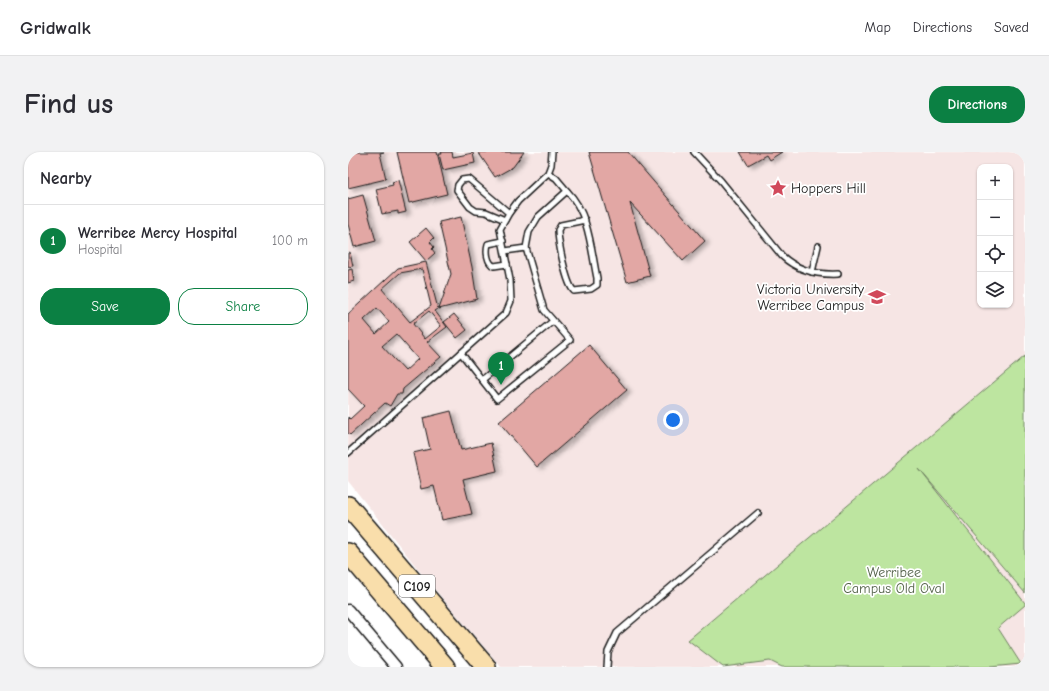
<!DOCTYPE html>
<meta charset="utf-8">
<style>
body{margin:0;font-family:"Comic Neue",sans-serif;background:#f2f2f3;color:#2b2b33}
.controls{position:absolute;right:12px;top:12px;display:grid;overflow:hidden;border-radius:8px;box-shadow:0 1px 3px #0004}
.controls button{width:36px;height:36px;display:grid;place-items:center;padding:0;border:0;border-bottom:1px solid #e1e1e2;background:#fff;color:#2b2b33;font:20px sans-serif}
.you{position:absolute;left:325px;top:268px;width:14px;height:14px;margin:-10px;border:3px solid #fff;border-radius:50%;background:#1a73e8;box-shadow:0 0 0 6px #1a73e833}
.badge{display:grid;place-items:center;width:26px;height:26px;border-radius:50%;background:#0b8043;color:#fff;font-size:13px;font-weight:700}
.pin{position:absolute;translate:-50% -33px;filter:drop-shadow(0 1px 2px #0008)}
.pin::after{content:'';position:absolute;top:21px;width:14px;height:12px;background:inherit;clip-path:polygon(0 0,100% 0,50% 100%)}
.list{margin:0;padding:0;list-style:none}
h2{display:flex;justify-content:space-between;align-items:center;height:52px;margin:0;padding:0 16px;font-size:17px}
h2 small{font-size:13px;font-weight:400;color:#7c7c81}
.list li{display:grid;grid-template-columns:26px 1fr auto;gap:12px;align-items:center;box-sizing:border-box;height:72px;padding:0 16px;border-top:1px solid #e1e1e2}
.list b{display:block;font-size:15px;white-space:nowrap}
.list p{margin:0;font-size:13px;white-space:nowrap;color:#7c7c81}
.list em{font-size:13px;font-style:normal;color:#7c7c81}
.actions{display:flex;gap:8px;padding:12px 16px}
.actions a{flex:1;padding:9px 0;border:1px solid #0b8043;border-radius:16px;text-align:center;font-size:14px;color:#0b8043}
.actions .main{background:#0b8043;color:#fff}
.icon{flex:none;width:22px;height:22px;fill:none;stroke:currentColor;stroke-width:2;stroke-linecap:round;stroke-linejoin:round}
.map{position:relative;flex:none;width:677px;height:515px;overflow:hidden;border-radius:16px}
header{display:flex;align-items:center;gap:24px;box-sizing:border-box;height:56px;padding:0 20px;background:#fff;border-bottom:1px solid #e1e1e2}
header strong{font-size:19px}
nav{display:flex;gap:22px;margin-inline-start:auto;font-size:14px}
.intro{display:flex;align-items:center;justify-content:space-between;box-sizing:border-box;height:96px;padding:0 24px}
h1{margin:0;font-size:28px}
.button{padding:10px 18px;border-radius:16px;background:#0b8043;color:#fff;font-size:14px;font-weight:700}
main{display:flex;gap:24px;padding:0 24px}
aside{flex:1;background:#fff;border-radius:16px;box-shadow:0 1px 3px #0004}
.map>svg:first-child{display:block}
.built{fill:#f6e5e4;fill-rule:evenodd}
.green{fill:#bde5a0;stroke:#6c805e}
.building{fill:#e2a7a4;stroke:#1c1c1c;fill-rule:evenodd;filter:url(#shadow)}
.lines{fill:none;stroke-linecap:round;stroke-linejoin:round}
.lane-casing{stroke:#1c1c1c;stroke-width:8}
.street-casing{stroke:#1c1c1c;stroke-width:13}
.highway-casing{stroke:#1c1c1c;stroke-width:22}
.lane{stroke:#fff;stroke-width:5}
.street{stroke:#fff;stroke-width:10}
.highway{stroke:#f9deab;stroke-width:19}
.labels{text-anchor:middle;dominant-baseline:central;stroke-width:3.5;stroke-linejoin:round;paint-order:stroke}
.shield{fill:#fff;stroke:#606060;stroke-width:1}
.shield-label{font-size:13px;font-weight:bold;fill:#1c1c1c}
.poi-label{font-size:14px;fill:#1c1c1c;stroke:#fff;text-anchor:start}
.park-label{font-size:14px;fill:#54624a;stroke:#fff}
</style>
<header>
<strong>Gridwalk</strong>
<nav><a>Map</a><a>Directions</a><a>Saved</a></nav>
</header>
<div class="intro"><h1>Find us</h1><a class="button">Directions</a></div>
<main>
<aside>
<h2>Nearby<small></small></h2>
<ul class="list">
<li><span class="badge">1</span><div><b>Werribee Mercy Hospital</b><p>Hospital</p></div><em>100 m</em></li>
</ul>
<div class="actions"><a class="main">Save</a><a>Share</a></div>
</aside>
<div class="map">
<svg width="677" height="515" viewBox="0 0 677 515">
<defs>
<filter id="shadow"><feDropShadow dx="4.5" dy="2.5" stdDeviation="2" flood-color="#0004"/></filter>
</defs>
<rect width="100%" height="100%" fill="#fff"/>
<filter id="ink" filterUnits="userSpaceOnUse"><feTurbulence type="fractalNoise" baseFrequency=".025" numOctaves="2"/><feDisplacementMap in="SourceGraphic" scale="8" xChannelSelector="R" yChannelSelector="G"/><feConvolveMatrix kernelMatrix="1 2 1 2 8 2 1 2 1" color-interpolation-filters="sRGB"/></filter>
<g filter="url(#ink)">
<path class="built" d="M 0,0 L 677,0 L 677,204 L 560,303 L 677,441 L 677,515 L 153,515 L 78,427 L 0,329 ZM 632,15 L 662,15 L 662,153 L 632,153 Z"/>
<path class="green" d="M 677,204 L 677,441 L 571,317 L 677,451 L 677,453 L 650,476 L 673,512 L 642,515 L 434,515 L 422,509 L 375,515 L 340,488 Z"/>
<g class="building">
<path d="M 0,0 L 36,0 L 32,1 L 38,27 L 0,36 Z"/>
<path d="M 49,0 L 89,0 L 99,42 L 61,51 Z"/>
<path d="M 93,0 L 104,0 L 105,5 L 125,1 L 127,11 L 95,18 L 91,2 L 94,2 Z"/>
<path d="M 130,0 L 176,0 L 165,15 L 147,25 Z"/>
<path d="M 241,0 L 280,0 L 357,89 L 335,109 L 282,51 L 302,124 L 279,130 Z"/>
<path d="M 392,0 L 434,0 L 421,8 L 418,3 L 400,13 Z"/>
<path d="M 50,28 L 58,60 L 50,62 L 50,59 L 34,62 L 28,37 L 45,33 L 44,30 Z"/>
<path d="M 15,43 L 28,89 L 6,95 L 0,72 L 0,47 Z"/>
<path d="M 113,65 L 124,115 L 129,147 L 91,157 L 103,122 L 91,70 Z"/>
<path d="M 78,76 L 86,86 L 82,90 L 86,95 L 84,97 L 87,101 L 78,109 L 62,90 Z"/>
<path d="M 2,100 L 5,114 L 0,115 L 0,101 Z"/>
<path d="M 78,110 L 90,157 L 87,159 L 99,175 L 79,190 L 93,205 L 55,237 L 54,242 L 49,242 L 42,254 L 37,251 L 2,283 L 0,281 L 0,265 L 2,267 L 16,254 L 0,237 L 0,162 L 50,116 ZM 74,117 L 83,154 L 62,170 L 34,137 L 52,121 ZM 29,156 L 41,170 L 28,182 L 16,168 ZM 81,159 L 93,174 L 77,187 L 65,172 ZM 48,182 L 70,207 L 57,219 L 34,194 Z"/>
<path d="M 4,117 L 6,129 L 0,131 L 0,118 Z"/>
<path d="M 106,162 L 119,178 L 109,186 L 96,170 Z"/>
<path d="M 241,193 L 279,238 L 189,315 L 151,270 Z"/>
<path d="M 103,259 L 113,298 L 143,291 L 149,319 L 115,327 L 124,362 L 94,368 L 86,334 L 73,337 L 65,301 L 82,297 L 75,266 Z"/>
</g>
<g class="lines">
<g class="lane-casing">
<g id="lane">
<path d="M 346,0 L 373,29 L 434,104 C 450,119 469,123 490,122"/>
<path d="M 219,39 C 241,61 243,97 249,126 L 249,133 L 243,137 L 226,139 C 218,132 210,89 210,78 L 213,73 L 237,68"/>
<path d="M 157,68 L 138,60 L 128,59 L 122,55 L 109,38 L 110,33 L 114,28 L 121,27 L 161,61"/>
<path d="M 155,89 L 140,92 C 138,99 139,111 146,114 L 159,112"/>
<path d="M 178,96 L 196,158 L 222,188 L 149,247 L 113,201 L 158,161 L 163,149 L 162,128 L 152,77 L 161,61 L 170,49 L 200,21 L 203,13 L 204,0"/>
<path d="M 157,99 L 178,96 L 181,80 L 190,65 L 219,39 L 208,26 L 200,21"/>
<path d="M 464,120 L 470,94"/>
<path d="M 134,228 L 205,169"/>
<path d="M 0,301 L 113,201"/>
<path d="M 259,515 L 260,500 L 269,481 L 410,361"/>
</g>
</g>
<g class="street-casing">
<path id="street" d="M 0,458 L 48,515"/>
</g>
<g class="highway-casing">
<g id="highway">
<path d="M 0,354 L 138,515"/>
<path d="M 0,401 L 97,515"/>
</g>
</g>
<use href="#lane" class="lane"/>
<use href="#street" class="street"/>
<use href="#highway" class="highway"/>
</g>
</g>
<defs>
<g id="sight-bare" transform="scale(1.38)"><path d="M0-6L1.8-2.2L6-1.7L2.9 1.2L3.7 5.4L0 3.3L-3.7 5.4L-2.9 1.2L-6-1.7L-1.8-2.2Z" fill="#d1495b" stroke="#fff" stroke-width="2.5" paint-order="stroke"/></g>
<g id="university-bare" transform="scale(1.38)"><path d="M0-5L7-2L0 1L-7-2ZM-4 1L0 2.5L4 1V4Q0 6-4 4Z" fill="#d1495b" stroke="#fff" stroke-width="2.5" paint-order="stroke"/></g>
</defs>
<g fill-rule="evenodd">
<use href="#sight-bare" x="430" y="36"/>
<use href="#university-bare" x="529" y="145"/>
</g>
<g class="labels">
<rect class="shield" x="51" y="423" width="36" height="22" rx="3"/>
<g class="shield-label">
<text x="69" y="434">C109</text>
</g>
<g class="poi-label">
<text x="443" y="36">Hoppers Hill</text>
<text x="516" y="137" text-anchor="end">Victoria University<tspan x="516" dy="16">Werribee Campus</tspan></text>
</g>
<g class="park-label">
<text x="546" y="420">Werribee<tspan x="546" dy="16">Campus Old Oval</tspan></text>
</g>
</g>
</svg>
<div class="controls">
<button>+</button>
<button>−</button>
<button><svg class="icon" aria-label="locate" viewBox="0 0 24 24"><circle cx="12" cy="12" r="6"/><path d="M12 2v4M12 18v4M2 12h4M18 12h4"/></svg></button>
<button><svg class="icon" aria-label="layers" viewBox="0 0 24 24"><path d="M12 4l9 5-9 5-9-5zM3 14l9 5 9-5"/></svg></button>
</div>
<div class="you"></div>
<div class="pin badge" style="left:153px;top:233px">1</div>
</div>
</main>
